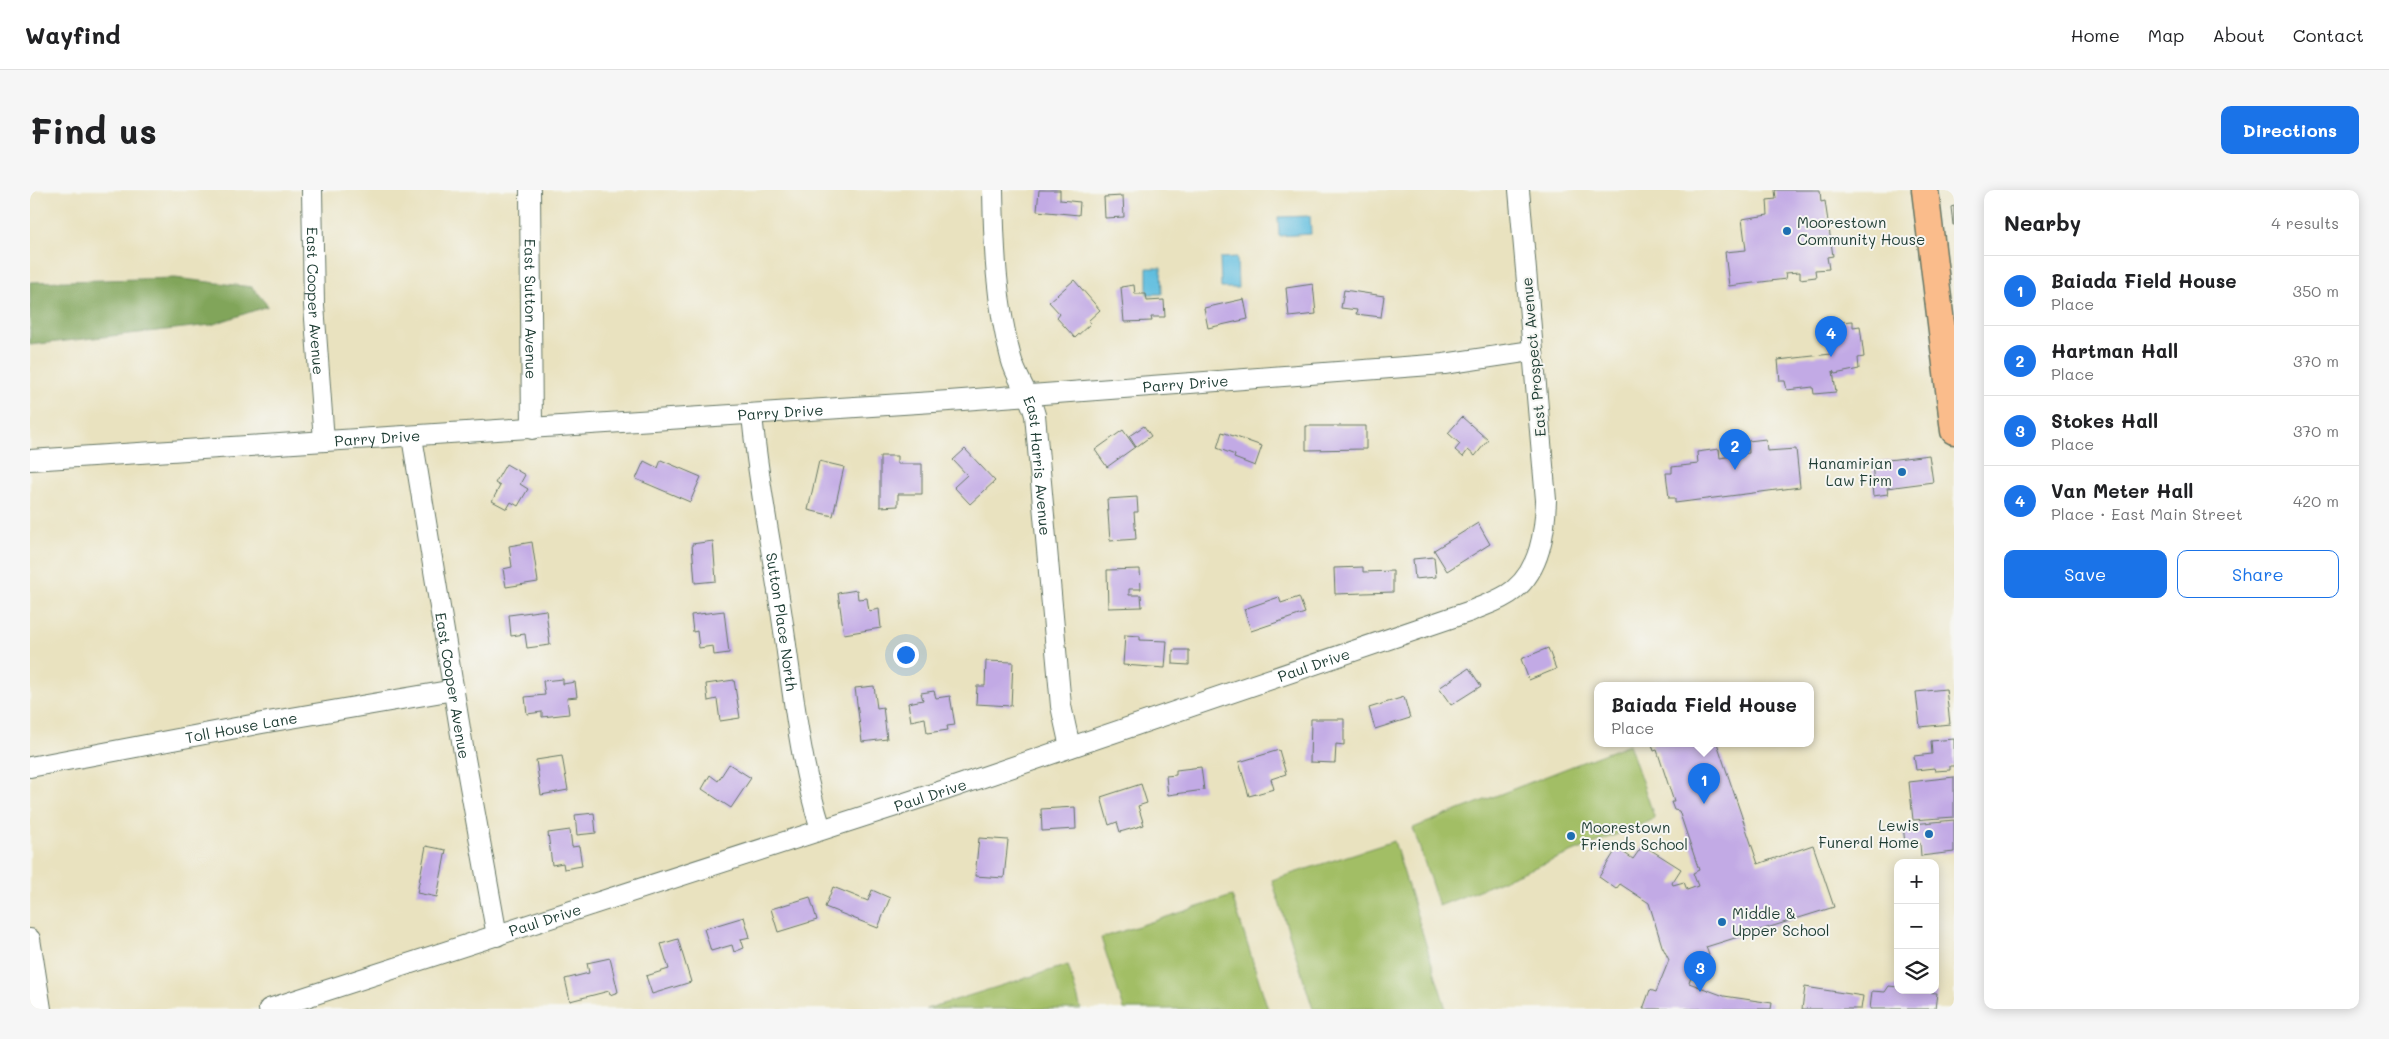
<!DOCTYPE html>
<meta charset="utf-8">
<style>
body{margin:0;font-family:Mali,sans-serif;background:#f6f6f6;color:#202124}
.controls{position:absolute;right:15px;bottom:15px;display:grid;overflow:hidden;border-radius:10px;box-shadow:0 2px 12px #0003}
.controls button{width:45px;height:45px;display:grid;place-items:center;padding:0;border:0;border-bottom:1px solid #e0e0e0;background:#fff;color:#202124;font:25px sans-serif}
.you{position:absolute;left:875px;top:464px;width:18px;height:18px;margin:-12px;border:4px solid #fff;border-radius:50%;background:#1a73e8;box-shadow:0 0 0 8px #1a73e833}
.badge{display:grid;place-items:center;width:32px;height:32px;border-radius:50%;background:#1a73e8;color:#fff;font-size:16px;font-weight:700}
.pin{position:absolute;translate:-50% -41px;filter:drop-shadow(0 1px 2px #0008)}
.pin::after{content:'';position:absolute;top:26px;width:18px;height:15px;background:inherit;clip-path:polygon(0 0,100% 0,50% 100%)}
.popup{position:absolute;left:1564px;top:492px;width:220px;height:65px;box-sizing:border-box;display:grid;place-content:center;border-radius:10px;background:#fff;filter:drop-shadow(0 1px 4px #0005);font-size:16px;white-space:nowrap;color:#757577}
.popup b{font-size:19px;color:#202124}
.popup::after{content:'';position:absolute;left:50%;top:100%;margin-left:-10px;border:10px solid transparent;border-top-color:#fff}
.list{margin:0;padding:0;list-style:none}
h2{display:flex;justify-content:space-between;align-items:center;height:65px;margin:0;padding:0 20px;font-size:21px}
h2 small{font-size:16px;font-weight:400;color:#757577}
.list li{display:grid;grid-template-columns:32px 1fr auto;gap:15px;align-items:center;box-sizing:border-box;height:70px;padding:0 20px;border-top:1px solid #e0e0e0}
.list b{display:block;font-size:19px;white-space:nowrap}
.list p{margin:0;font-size:16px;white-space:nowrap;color:#757577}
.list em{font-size:16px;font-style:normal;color:#757577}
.actions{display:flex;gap:10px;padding:15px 20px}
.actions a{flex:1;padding:11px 0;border:1px solid #1a73e8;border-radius:10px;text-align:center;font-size:18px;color:#1a73e8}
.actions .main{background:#1a73e8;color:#fff}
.icon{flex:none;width:28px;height:28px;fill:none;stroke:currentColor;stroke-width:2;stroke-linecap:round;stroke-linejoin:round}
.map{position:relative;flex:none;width:1924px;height:819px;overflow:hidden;border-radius:10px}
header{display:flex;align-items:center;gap:30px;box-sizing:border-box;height:70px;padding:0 25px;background:#fff;border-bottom:1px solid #e0e0e0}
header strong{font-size:24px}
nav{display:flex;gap:28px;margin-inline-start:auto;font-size:18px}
.intro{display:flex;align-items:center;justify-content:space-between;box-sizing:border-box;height:120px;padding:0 30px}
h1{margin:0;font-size:35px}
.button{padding:12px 22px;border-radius:10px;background:#1a73e8;color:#fff;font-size:18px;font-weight:700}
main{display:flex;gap:30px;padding:0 30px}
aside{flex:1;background:#fff;border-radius:10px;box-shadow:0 2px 12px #0003}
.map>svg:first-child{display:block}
.green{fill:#a2be65;stroke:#607e4c}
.forest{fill:#81a55a;stroke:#507147}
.water{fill:#61bedf;stroke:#407e8a}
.building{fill:#c2aae5}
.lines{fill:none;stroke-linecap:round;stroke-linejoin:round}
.minor-casing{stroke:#667765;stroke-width:22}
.major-casing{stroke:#667765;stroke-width:29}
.minor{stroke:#fff;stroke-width:20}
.major{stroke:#fabc8b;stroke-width:26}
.poi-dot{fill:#1f6fb2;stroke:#f6f6f2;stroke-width:2}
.labels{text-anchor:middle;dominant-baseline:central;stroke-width:4;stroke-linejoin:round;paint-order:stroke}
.poi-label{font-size:15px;fill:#1f3d34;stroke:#f6f6f2;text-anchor:start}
.street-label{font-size:15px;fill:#1f3d34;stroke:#f6f6f2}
</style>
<header>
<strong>Wayfind</strong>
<nav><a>Home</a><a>Map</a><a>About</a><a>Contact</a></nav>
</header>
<div class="intro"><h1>Find us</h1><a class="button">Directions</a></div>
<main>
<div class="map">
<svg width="1924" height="819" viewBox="0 0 1924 819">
<rect width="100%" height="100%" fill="#f6f6f2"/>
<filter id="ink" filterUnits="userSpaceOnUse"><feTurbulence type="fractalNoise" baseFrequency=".02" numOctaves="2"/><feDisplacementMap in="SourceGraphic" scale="10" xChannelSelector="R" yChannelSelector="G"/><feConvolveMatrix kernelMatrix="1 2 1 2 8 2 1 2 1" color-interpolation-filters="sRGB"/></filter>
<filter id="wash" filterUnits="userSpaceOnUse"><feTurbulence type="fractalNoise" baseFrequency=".0096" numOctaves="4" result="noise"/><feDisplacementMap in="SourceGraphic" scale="20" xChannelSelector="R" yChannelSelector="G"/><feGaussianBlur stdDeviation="1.12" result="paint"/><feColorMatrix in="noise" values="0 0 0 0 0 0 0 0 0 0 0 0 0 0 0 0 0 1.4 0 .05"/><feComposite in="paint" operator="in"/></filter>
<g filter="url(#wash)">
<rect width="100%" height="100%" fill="#e9e2bf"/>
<g class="green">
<path d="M 1599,554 L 1625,629 L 1409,716 L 1383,638 Z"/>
<path d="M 1364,651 L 1416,819 L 1283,819 L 1242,690 Z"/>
<path d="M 1202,706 L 1238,819 L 1094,819 L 1071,748 Z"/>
<path d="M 1038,775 L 1051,819 L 896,819 Z"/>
</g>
<path class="forest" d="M 145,88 L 222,97 L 238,116 L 181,135 L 0,155 L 0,92 Z"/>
<g class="water">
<path d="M 1280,26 L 1281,44 L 1249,46 L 1248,27 Z"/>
<path d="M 1207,67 L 1208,98 L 1191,98 L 1190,68 Z"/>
<path d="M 1117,78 L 1131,78 L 1132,104 L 1117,104 Z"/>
</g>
<g id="blocks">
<g class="building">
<path d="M 1009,0 L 1030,0 L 1030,10 L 1050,12 L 1049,25 L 1007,21 Z"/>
<path d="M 1745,0 L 1790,0 L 1791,12 L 1795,11 L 1803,66 L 1797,67 L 1799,79 L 1785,80 L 1786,87 L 1770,89 L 1770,82 L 1755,83 L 1756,89 L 1699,96 L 1695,62 L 1716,60 L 1712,29 L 1738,25 L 1737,10 L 1746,9 Z"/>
<path d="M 1093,6 L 1094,27 L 1075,28 L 1074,7 Z"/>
<path d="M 1924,16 L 1924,35 L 1923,35 L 1921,17 Z"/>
<path d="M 1044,90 L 1070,120 L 1058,131 L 1061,133 L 1045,148 L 1027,128 L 1030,124 L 1019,112 Z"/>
<path d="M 1283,94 L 1286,124 L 1259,127 L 1256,98 Z"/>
<path d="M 1104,95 L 1105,104 L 1116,104 L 1117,111 L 1134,110 L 1135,127 L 1121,127 L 1122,131 L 1094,132 L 1091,97 Z"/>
<path d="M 1314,100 L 1354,106 L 1351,127 L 1326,124 L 1327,120 L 1311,118 Z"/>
<path d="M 1214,109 L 1218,129 L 1178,138 L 1174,118 Z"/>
<path d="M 1823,131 L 1823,137 L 1830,136 L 1834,167 L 1828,168 L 1829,179 L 1805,184 L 1803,181 L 1806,202 L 1784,204 L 1783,197 L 1757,200 L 1755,191 L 1750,191 L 1748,170 L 1801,164 L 1798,139 L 1809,138 L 1809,132 Z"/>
<path d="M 1432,227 L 1458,250 L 1445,266 L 1438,260 L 1433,267 L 1425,260 L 1430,254 L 1418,243 Z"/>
<path d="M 1114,236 L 1121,246 L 1106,257 L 1099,246 Z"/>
<path d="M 1276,236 L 1336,236 L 1336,259 L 1276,260 Z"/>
<path d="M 1093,240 L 1105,257 L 1077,277 L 1065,260 Z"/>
<path d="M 1192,242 L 1232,256 L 1225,276 L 1204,268 L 1205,265 L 1187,258 Z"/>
<path d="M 1736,249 L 1737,261 L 1766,259 L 1770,297 L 1645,313 L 1645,308 L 1639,308 L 1636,283 L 1642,283 L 1642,277 L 1668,274 L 1667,262 L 1689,259 L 1690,268 L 1719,263 L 1718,251 Z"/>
<path d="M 935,259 L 965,291 L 940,314 L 924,297 L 937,285 L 923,270 Z"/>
<path d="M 1899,265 L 1903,292 L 1857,298 L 1858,304 L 1843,306 L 1842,295 L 1844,295 L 1842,272 Z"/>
<path d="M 850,266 L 867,266 L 867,274 L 892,274 L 892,304 L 868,304 L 868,316 L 850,317 Z"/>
<path d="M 631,270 L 671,287 L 660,312 L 606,289 L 614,271 L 628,278 Z"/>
<path d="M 789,271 L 814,277 L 803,326 L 778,320 Z"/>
<path d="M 476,274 L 495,285 L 490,294 L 498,299 L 488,316 L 481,312 L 477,319 L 462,311 L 470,296 L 465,293 Z"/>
<path d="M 1107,307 L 1108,322 L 1104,322 L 1106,349 L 1080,351 L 1077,309 Z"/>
<path d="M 1448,333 L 1460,354 L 1417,381 L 1404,360 Z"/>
<path d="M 683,351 L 686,391 L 665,393 L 662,354 Z"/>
<path d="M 502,352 L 508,392 L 476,397 L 473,379 L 482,377 L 479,356 Z"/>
<path d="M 1404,367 L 1406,387 L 1385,389 L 1383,369 Z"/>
<path d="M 1333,377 L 1333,382 L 1363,381 L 1363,402 L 1305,404 L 1304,378 Z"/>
<path d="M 1110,379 L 1111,399 L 1099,399 L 1099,405 L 1111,405 L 1112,417 L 1078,418 L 1077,380 Z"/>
<path d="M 827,400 L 828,409 L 837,408 L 839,421 L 849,419 L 851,438 L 814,444 L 808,403 Z"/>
<path d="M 1249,407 L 1251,413 L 1269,407 L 1275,423 L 1221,441 L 1214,419 Z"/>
<path d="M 516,420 L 520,455 L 497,458 L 495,444 L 481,446 L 479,425 Z"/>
<path d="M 694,421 L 699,463 L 684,465 L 683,456 L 669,458 L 667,441 L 663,442 L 661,425 Z"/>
<path d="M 1095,445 L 1110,446 L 1110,450 L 1137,451 L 1135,478 L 1093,475 Z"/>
<path d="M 1518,458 L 1526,479 L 1499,490 L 1491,469 Z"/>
<path d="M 1143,460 L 1159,460 L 1159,475 L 1143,474 Z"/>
<path d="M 956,471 L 983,472 L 981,516 L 946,514 L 947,496 L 955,496 Z"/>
<path d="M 1439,478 L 1451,496 L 1421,515 L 1409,498 Z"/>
<path d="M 533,489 L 533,494 L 545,492 L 547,507 L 537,508 L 539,524 L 512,527 L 512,522 L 497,524 L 495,507 L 515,505 L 513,491 Z"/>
<path d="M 704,490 L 710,528 L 690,531 L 687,509 L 678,511 L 676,494 Z"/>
<path d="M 844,496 L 847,518 L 853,517 L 857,549 L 832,552 L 825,498 Z"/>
<path d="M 1916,499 L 1920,534 L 1890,537 L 1886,502 Z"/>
<path d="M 904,501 L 906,508 L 920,506 L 925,535 L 917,536 L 918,540 L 897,543 L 895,528 L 881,531 L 878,513 L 893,510 L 891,503 Z"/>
<path d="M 1374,507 L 1380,528 L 1345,539 L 1339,518 Z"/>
<path d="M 1281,529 L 1314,529 L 1314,555 L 1306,554 L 1305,573 L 1280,572 Z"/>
<path d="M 1924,549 L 1924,576 L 1920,576 L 1920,580 L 1905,581 L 1904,578 L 1886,580 L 1884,566 L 1902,564 L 1901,551 Z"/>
<path d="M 1624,553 L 1687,553 L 1728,674 L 1783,655 L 1804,717 L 1676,757 L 1679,765 L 1668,769 L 1659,793 L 1694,806 L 1742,813 L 1741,819 L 1613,819 L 1620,800 L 1626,802 L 1639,770 L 1632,756 L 1619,713 L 1590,694 L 1586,699 L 1569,687 L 1587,658 L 1603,669 L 1613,655 L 1651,679 L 1642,693 L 1643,695 L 1654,692 L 1657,700 L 1668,696 L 1663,683 L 1669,680 L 1649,621 L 1644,620 L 1641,612 L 1644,612 L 1627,560 L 1624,561 L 1622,554 Z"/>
<path d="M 1249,560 L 1256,584 L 1241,589 L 1244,599 L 1219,606 L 1209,572 Z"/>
<path d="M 532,566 L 538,600 L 511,605 L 506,570 Z"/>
<path d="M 699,574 L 721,588 L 701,618 L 672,599 L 680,585 L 688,591 Z"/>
<path d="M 1171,577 L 1174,600 L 1138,605 L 1136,586 L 1146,585 L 1146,580 Z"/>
<path d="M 1924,587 L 1924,627 L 1883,630 L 1879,592 Z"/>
<path d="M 1111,594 L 1117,613 L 1108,616 L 1114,635 L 1090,642 L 1087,632 L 1079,635 L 1071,607 Z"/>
<path d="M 1045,617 L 1046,639 L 1012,641 L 1011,619 Z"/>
<path d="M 564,623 L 566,643 L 547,645 L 545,625 Z"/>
<path d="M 1924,630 L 1924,662 L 1891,666 L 1890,653 L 1875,654 L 1873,635 Z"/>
<path d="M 540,640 L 542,657 L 549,656 L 552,676 L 534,679 L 533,673 L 522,675 L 518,643 Z"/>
<path d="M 949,648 L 978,650 L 974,688 L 945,686 Z"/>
<path d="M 396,656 L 416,660 L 407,707 L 387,703 Z"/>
<path d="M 803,697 L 838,711 L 842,700 L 860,708 L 848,738 L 795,717 Z"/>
<path d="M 780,707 L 787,730 L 748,742 L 741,719 Z"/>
<path d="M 714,727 L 720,747 L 711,749 L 714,758 L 704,762 L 702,755 L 681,761 L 674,739 Z"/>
<path d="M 648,749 L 661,792 L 622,804 L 616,786 L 639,779 L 631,754 Z"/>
<path d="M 580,768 L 588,802 L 580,805 L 579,801 L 540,811 L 535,789 L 559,783 L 557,773 Z"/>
<path d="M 1859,796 L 1868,797 L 1868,800 L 1907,803 L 1905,819 L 1840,819 L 1842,801 L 1855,802 Z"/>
<path d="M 1775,797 L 1833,806 L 1831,819 L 1772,819 Z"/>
</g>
</g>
</g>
<g filter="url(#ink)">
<use href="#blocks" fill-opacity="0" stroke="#667765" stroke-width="1"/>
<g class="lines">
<g class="minor-casing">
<g id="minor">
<path id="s1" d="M 282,0 L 284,115 L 294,251"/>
<path id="s2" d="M 500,0 L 502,239"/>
<path id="s3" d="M 963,0 C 964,56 966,113 981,168 C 986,188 1000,205 1005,225 L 1031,516 L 1040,557"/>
<path id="s4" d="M 722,224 C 728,294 743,364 753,434 C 763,502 770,574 791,639"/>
<path id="s5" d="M 382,247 L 434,563 L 467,746"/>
<path id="s6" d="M 0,270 L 919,211 L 1414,174 L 1502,161"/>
<path id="s7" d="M 0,577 L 232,533 L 424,500"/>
<path d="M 0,749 L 11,819"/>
<path id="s8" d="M 239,819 L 918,599 L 1441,421 C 1455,415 1472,410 1484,400 C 1510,379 1515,342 1516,310 L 1489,0"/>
</g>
</g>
<g class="major-casing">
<path id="major" d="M 1895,0 L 1924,241"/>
</g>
<use href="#minor" class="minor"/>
<use href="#major" class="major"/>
</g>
</g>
<g class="poi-dot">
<circle cx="1757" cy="41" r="5"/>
<circle cx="1872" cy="282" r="5"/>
<circle cx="1899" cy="644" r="5"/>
<circle cx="1541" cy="646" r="5"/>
<circle cx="1692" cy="732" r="5"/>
</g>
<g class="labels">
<g class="poi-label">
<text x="1767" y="32">Moorestown<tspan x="1767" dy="17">Community House</tspan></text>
<text x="1862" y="273" text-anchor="end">Hanamirian<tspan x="1862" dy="17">Law Firm</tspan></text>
<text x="1889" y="635" text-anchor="end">Lewis<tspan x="1889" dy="17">Funeral Home</tspan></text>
<text x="1551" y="637">Moorestown<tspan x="1551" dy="17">Friends School</tspan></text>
<text x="1702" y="723">Middle &amp;<tspan x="1702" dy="17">Upper School</tspan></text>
</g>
<g class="street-label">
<text stroke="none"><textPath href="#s1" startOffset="111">East Cooper Avenue</textPath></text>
<text stroke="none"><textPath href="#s2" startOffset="119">East Sutton Avenue</textPath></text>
<text transform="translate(1503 167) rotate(-95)">East Prospect Avenue</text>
<text stroke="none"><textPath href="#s6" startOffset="1158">Parry Drive</textPath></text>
<text stroke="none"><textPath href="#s6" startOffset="752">Parry Drive</textPath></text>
<text stroke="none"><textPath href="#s6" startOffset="348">Parry Drive</textPath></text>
<text stroke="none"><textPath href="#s3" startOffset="282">East Harris Avenue</textPath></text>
<text stroke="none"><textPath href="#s4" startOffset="210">Sutton Place North</textPath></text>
<text stroke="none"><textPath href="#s8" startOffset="1100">Paul Drive</textPath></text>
<text stroke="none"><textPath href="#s5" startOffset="252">East Cooper Avenue</textPath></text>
<text stroke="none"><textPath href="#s7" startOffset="215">Toll House Lane</textPath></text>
<text stroke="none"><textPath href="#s8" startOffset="695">Paul Drive</textPath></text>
<text stroke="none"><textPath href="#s8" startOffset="290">Paul Drive</textPath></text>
</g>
</g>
</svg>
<div class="controls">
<button>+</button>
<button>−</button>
<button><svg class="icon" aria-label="layers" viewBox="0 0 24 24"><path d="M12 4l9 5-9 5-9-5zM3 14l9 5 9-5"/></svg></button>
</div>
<div class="you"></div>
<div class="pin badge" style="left:1674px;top:614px">1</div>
<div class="popup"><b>Baiada Field House</b>Place</div>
<div class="pin badge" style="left:1705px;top:280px">2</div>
<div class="pin badge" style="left:1670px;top:802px">3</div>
<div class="pin badge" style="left:1801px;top:167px">4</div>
</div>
<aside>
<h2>Nearby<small>4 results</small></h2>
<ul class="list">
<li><span class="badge">1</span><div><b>Baiada Field House</b><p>Place</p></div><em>350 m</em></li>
<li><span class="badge">2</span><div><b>Hartman Hall</b><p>Place</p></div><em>370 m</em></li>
<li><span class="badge">3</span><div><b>Stokes Hall</b><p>Place</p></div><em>370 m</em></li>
<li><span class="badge">4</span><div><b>Van Meter Hall</b><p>Place · East Main Street</p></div><em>420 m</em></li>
</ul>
<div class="actions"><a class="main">Save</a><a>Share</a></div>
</aside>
</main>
